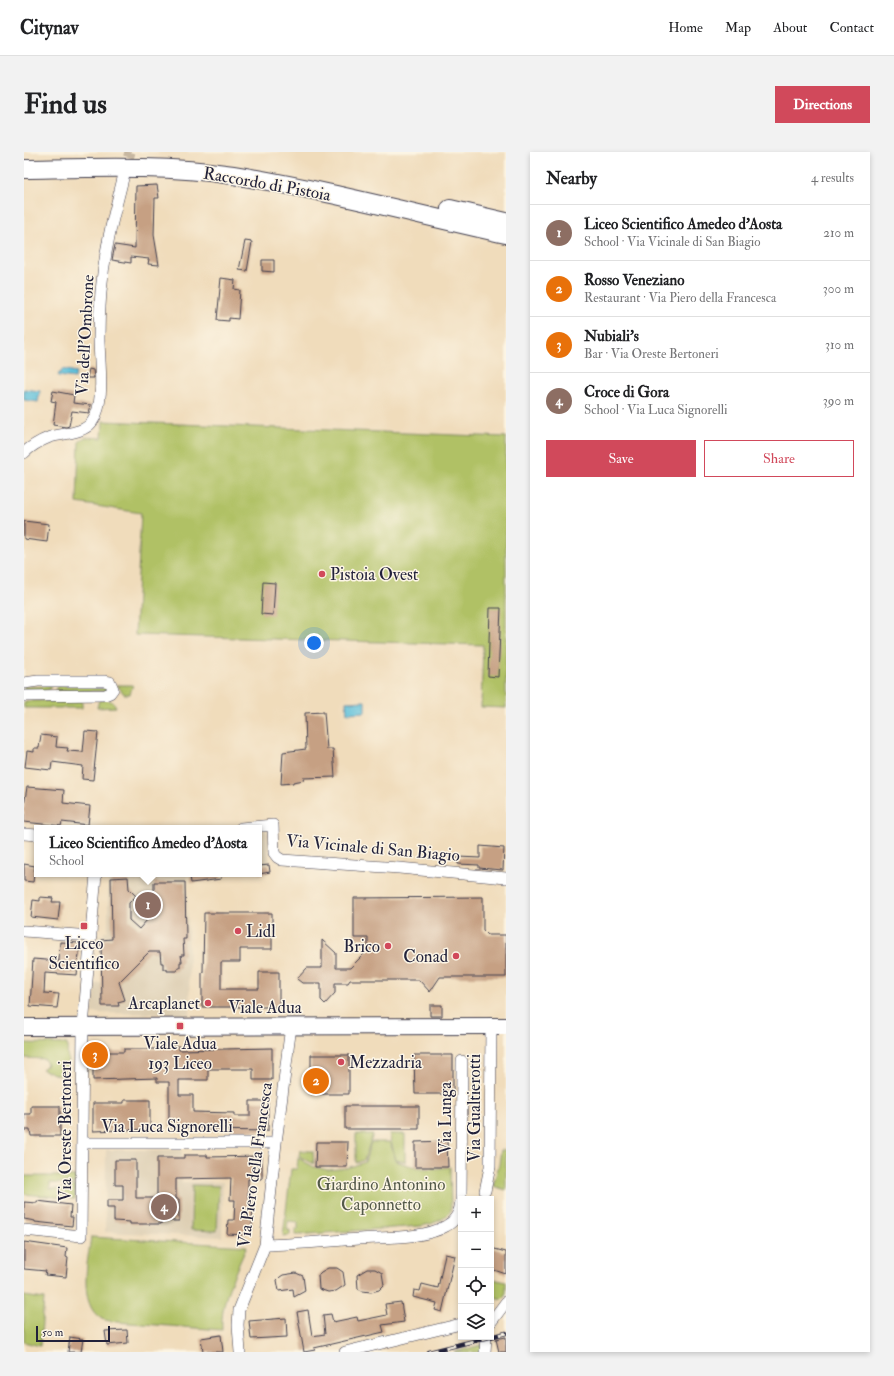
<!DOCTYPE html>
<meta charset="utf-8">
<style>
:root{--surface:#fff;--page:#f2f2f2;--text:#202124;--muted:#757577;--line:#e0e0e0;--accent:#d1495b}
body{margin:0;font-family:"IM FELL Double Pica",serif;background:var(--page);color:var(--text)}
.controls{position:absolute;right:12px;bottom:12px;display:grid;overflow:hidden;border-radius:0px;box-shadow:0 2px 6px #0003}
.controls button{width:36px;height:36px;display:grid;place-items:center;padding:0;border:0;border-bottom:1px solid var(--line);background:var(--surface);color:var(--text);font:20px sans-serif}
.scale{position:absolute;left:12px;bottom:10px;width:74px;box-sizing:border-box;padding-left:4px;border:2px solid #22223b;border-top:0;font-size:11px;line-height:14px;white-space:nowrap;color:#22223b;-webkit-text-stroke:3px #fcf5e5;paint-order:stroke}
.you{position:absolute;left:290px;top:491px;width:14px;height:14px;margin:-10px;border:3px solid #fff;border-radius:50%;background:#1a73e8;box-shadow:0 0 0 6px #1a73e833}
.badge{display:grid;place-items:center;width:26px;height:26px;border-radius:50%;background:var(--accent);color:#fff;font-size:13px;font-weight:700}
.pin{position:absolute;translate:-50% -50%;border:2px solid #fff;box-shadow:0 1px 4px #0006}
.popup{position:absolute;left:10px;top:673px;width:228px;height:52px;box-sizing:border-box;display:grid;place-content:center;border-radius:0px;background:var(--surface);filter:drop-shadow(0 1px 3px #0005);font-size:13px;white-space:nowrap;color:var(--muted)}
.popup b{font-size:15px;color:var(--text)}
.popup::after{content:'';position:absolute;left:50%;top:100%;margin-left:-8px;border:8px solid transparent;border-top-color:var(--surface)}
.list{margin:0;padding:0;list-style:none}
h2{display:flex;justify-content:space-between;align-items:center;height:52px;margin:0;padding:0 16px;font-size:17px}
h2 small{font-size:13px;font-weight:400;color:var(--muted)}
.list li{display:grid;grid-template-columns:26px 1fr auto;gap:12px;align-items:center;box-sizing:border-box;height:56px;padding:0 16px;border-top:1px solid var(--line)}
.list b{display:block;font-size:15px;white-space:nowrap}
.list p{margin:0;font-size:13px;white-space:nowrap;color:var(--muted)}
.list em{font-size:13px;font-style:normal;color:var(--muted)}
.actions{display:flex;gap:8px;padding:12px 16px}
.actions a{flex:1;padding:9px 0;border:1px solid var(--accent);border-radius:0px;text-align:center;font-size:14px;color:var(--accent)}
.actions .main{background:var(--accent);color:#fff}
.icon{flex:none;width:22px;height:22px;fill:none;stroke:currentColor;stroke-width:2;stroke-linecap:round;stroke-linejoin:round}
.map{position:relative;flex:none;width:482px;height:1200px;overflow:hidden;border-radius:0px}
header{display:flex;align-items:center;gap:24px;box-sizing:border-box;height:56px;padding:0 20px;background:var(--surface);border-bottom:1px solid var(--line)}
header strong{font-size:19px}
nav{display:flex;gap:22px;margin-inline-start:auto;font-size:14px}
.intro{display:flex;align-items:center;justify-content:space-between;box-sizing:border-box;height:96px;padding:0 24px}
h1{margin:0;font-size:28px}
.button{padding:10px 18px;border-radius:0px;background:var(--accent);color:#fff;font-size:14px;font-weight:700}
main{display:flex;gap:24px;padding:0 24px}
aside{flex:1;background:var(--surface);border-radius:0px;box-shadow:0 2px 6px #0003}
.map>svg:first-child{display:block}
.built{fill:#ddceb2}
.green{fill:#b0c165;stroke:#697250}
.water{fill:#5cbfda;stroke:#3f708a}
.building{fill:#c6a083}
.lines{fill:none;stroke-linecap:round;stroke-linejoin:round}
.minor-tunnel{stroke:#c7b7a1;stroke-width:11;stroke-dasharray:11 5.5;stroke-linecap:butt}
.minor-casing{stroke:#413e4e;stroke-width:12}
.secondary-casing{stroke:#413e4e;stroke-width:18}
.trunk-casing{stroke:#413e4e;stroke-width:20}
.minor{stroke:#fff;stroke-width:11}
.secondary{stroke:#fff;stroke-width:16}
.trunk{stroke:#fff;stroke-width:18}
.rail-casing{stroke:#22223b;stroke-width:4.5}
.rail{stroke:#fcf5e5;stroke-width:3;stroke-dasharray:9;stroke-linecap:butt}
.poi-dot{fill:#d1495b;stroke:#fcf5e5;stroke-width:1.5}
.labels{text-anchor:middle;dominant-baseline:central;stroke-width:3;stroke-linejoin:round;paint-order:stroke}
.street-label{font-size:17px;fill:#22223b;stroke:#fcf5e5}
.poi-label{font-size:17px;fill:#22223b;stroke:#fcf5e5;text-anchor:start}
.park-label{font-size:17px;fill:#545a4a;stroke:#fcf5e5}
</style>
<header>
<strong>Citynav</strong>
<nav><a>Home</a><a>Map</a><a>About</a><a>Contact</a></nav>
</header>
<div class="intro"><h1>Find us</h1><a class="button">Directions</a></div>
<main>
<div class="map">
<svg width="482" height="1200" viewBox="0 0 482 1200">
<rect width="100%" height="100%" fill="#fcf5e5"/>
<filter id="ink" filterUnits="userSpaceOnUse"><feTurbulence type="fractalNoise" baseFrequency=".025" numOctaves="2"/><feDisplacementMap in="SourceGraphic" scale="8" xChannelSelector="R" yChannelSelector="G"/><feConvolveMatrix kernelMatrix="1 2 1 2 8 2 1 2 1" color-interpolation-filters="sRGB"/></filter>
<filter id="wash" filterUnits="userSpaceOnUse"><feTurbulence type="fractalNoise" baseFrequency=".012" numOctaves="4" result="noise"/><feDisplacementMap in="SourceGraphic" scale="16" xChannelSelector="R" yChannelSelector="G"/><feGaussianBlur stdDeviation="0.9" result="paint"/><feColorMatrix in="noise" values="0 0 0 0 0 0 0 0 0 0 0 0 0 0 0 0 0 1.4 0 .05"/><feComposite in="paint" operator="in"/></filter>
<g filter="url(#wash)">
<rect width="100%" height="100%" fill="#f0dcbb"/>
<path class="built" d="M235,678L242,679L244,681L246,712L235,714Z
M104,722H177L163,724L166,862L68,861L71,832L78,831L76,788H73V783H80V780L84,779V726H97V723Z
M82,998H158V1030H199L198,1085L81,1080Z"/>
<path class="green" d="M79,269L482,285V556L457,555L459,493L111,483L117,361L53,351L55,290L61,285L78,286Z
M82,533L85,539H31L33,534Z
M93,533H109L106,542H100Z
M27,534L25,538L0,543V535Z
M58,548V556H0V550L2,549Z
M75,548C83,548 89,547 92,555L73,556Z
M0,891L43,892L44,915L35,924L18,917L22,914L23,911L20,907L0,906Z
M332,982H349L340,1008L332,1011Z
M365,982H381V1010L372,1008Z
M347,990H366L372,1009C394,1017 403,1018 426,1015L427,1059C419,1069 408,1072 397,1074L271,1083V1078H274V1070L264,1069L263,1078H266V1083L259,1084L267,1017H273L274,1006L290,1015L304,1018L323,1016L341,1010Z
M477,998H482V1038L469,1034L475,1012Z
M276,999H289L290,1012L275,1004Z
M0,1024H51V1032L26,1031V1037H41V1034H51V1047L0,1042Z
M168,1033L195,1034L193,1079L167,1078Z
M67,1085L223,1094C212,1120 196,1148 198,1178L93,1170C88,1169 82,1169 78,1167C53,1153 64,1107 67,1085Z
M469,1127L482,1130V1143L478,1147L467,1144V1134Z
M0,1144L20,1147L16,1194L0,1190Z
M458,1193L457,1200H430Z"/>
<path class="water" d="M38,217L52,220L51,226L34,224L35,221H37Z
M0,237L16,239L14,250L0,248Z
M341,549V560L323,561L322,550Z"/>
<g id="blocks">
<path class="building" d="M133,33L135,46H131L130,83L135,113L124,112L125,107L107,105V111L88,108L91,93L111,96L112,34Z
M221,89L228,90L223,119L215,118Z
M238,108H250V120L238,119Z
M197,126L211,128L210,137L216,138L214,167L205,166V169L193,168Z
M65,217L69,218L70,226H63Z
M29,239L50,243L49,251L67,253L65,261L48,259L45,274L42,275L29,273L32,250L27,249Z
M0,369L25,372L23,390L0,387Z
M239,430L251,431L249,463L237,462Z
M466,456H477L474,525L464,524Z
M300,560L303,597H309L311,625L279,626L280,628L269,630V631L257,632L259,600L282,597L281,561Z
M61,579L74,580L69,628L58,627L59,614L28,610L27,618L1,615L3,599L10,600V596H15L17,583L33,585L32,595L44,596L43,599L59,600Z
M3,635L40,638L39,651L66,654L64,673L38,670L37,674L0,670V654Z
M456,694L480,696L479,718L455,716V713L434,712V705L456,706Z
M0,712L11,714L9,730L0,729Z
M245,713L246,720L235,722V714Z
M177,722H197V727L167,731L166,724Z
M104,725L105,737L112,744L105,751V768L115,777L124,767V742H130V730H161L162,787H159L160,803H157L158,810H156V816H153V819H143V817H139V811H137L136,800H125L95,830L101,848L94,850L95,854H78L77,788L88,787L87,726Z
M16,745L29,746L28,750H36L34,768L7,765L9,748L16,749Z
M459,745V778L464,783H482V825H416L406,840L395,828H326L324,831H311V841L301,852L297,848V831H278L273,827L283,816H298V788L312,801V816H326L344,798V786H330V746Z
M180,761H248V797H216V810H197V837H235V820H255V855H178V820H179Z
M36,790L56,791L53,823L21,821L20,841L35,842L33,856L6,854L9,807L35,809Z
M406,853H418V864H406Z
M134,894H155V898L248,896V928H229V917H184V928H155V943H169V960L210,961V964H226V949H244V979L181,978V976L145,975V930H133V926L69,928V900H100V897H134Z
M287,903H325V942H287Z
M390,903H429V942H391Z
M100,948H126V977L69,979V951H100Z
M7,954H36V984H7L6,978H0V962H7Z
M321,954H395V977H321Z
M423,989L424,1015H391V990Z
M292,990H324L323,1015H291Z
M160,1003H183V1005L238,1004V1027H224V1046H229L228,1076H222V1083L203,1082L204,1068H210L211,1048H206L207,1026L152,1027V1047H155V1069H137V1072H106V1070L90,1069V1056H83V1048H99V1033H91V1008H112V1046H133V1006H160Z
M13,1049L47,1053L46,1065H49L48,1074L11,1070V1069L0,1067V1050L13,1051Z
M0,1090L43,1096L42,1105L44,1106L42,1125L21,1123L22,1119L0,1117Z
M467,1096L482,1100V1122L467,1117Z
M421,1102L431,1104L418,1160L411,1158L413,1151L389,1145L390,1138L396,1139L398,1132L414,1136Z
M304,1116H313L319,1120L321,1133L312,1139L304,1140L295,1137L294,1123L297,1120Z
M343,1117H351L358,1121L360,1133L355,1138L347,1140L338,1139L334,1137L333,1123Z
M272,1121L279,1124L281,1139L270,1145L269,1137L255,1139L253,1128L256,1125L259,1123Z
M377,1150L380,1170L358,1173L360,1180L290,1196L291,1198L280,1200L273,1160L284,1158L288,1184L301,1182L299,1163L307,1162L309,1170L333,1165L334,1169L363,1163L361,1152Z
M262,1166L263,1185L227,1187L225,1169Z
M103,1178L104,1191L83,1193L81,1179Z
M197,1183L199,1200H179L177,1186Z
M46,1185L59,1187L57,1200H44Z
M482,1185V1200H475L472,1187Z"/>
</g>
</g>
<g filter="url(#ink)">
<use href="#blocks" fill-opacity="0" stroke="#413e4e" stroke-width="1"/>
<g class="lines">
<path class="minor-tunnel" d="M100,21L106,0"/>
<g class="minor-casing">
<path id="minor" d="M0,301C7,294 16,289 26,285C39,281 59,282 68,270C82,252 75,209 75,186C75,155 78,120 84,90C88,67 95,44 100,22
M0,531L14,529H80L86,530L89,537L86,541L81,543L0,544
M217,676L249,673L250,701L253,705L258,708L375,716L482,726
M0,682L13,683
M0,779L67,784
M58,991H252
M461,1039L466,1015L467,874
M437,1047L438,909
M0,1078L57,1084L59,875L72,722
M241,1093C273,1092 304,1089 335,1087C361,1085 400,1087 422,1074C432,1069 436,1060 437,1049
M467,1170L482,1150
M216,1200L214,1173L215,1158L241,1093L252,991L267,874
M321,1200L437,1172
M461,1200L462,1185"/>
</g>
<g class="secondary-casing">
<path id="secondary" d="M0,875L482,874"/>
</g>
<g class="trunk-casing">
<path id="trunk" d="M0,17C70,16 140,13 209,23C301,38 391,62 482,82
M426,57L482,70"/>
</g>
<use href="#minor" class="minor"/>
<use href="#secondary" class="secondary"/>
<use href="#trunk" class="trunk"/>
<g class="rail-casing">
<path id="rail" d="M405,1200L482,1181"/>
</g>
<use href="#rail" class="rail"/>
</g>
</g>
<g class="poi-dot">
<circle cx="298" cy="422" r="4"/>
<rect x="56" y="770" width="8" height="8" rx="2"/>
<circle cx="214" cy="779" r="4"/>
<circle cx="364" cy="794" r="4"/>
<circle cx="432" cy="804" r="4"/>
<circle cx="184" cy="851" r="4"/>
<rect x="152" y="870" width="8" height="8" rx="2"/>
<circle cx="317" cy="910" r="4"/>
</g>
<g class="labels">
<g class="street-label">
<text transform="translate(243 32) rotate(10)">Raccordo di Pistoia</text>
<text transform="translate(61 183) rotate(-87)">Via dell'Ombrone</text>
<text transform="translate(349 696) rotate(5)">Via Vicinale di San Biagio</text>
<text x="241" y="855">Viale Adua</text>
<text transform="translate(450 956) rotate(-90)">Via Gualtierotti</text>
<text transform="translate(421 966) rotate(-90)">Via Lunga</text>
<text x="143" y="974">Via Luca Signorelli</text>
<text transform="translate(41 979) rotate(-90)">Via Oreste Bertoneri</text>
<text transform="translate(231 1013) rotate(-82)">Via Piero della Francesca</text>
</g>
<g class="poi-label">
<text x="306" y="422">Pistoia Ovest</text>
<text x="222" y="779">Lidl</text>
<text x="60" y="791" text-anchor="middle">Liceo<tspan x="60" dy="20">Scientifico</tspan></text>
<text x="356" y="794" text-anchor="end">Brico</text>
<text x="424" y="804" text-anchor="end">Conad</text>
<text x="176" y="851" text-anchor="end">Arcaplanet</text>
<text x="156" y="891" text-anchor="middle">Viale Adua<tspan x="156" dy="20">193 Liceo</tspan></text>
<text x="325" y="910">Mezzadria</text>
</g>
<g class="park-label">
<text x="357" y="1032">Giardino Antonino<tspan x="357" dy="20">Caponnetto</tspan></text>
</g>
</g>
</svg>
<div class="controls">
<button>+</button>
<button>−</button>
<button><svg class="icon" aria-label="locate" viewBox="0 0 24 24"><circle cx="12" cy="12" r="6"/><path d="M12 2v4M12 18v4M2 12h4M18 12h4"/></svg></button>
<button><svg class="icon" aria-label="layers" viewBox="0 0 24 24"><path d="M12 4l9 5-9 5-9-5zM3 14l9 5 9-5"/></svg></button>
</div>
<div class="scale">50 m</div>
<div class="you"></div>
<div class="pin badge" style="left:124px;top:753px;background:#8d6e63">1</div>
<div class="popup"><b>Liceo Scientifico Amedeo d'Aosta</b>School</div>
<div class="pin badge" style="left:292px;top:929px;background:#e8710a">2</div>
<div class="pin badge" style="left:71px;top:903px;background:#e8710a">3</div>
<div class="pin badge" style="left:140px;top:1055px;background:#8d6e63">4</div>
</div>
<aside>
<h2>Nearby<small>4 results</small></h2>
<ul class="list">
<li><span class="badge" style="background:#8d6e63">1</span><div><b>Liceo Scientifico Amedeo d'Aosta</b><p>School · Via Vicinale di San Biagio</p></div><em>210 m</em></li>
<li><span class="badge" style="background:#e8710a">2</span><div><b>Rosso Veneziano</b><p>Restaurant · Via Piero della Francesca</p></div><em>300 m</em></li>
<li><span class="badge" style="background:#e8710a">3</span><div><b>Nubiali's</b><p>Bar · Via Oreste Bertoneri</p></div><em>310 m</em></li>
<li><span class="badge" style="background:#8d6e63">4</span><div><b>Croce di Gora</b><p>School · Via Luca Signorelli</p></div><em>390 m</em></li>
</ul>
<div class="actions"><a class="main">Save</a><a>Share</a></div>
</aside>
</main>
